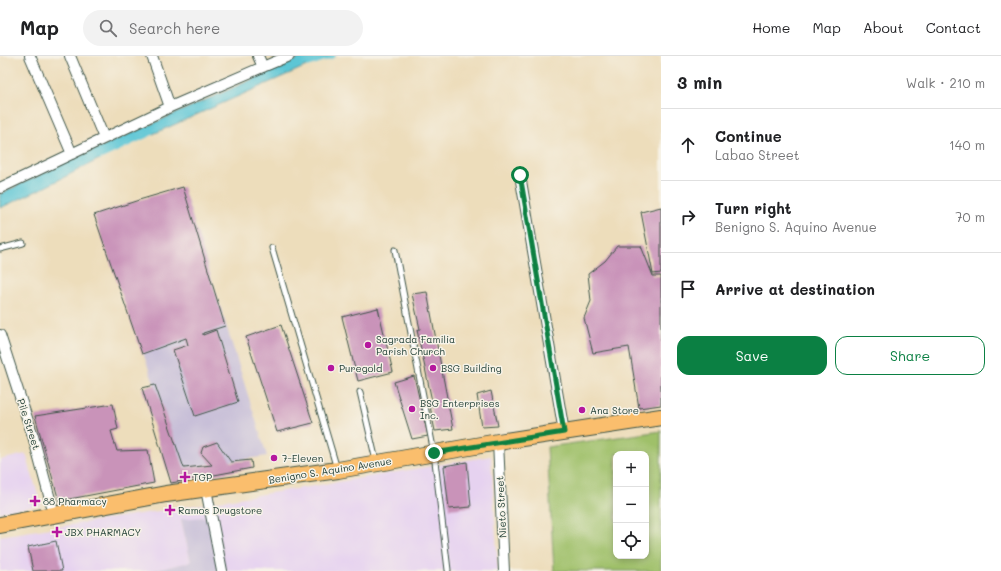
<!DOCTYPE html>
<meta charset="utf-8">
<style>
:root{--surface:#fff;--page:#f2f2f2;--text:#202124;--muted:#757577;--line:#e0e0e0;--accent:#0b8043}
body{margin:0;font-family:Mali,sans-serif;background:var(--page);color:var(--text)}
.controls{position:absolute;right:12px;bottom:12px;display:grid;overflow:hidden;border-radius:8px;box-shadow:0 2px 6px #0003}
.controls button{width:36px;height:36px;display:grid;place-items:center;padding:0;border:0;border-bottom:1px solid var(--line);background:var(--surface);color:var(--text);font:20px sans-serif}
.stop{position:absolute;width:12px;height:12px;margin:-9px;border:3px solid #0b8043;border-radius:50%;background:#fff}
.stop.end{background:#0b8043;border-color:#fff;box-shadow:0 1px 4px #0008}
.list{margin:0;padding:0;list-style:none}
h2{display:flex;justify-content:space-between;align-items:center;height:52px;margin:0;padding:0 16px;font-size:17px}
h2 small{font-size:13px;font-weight:400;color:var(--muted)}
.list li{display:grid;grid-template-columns:26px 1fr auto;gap:12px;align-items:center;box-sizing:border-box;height:72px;padding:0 16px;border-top:1px solid var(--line)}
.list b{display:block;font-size:15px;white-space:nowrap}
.list p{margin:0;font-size:13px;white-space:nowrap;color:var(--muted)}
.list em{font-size:13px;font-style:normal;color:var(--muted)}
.actions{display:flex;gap:8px;padding:12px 16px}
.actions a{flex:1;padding:9px 0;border:1px solid var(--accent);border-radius:12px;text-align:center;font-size:14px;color:var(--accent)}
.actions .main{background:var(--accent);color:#fff}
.icon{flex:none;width:22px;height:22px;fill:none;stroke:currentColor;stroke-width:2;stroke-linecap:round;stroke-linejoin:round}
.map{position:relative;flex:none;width:661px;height:515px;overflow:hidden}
header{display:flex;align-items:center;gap:24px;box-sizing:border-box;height:56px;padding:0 20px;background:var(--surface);border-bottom:1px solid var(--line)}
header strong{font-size:19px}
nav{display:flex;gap:22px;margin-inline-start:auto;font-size:14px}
.search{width:280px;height:36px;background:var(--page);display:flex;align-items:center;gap:10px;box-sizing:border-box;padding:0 14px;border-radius:22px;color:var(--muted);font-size:15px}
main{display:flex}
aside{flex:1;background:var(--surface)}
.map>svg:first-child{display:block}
.built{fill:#e6d2f0}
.industrial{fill:#c8bfd8}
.green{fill:#9fc069;stroke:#5f7e4e;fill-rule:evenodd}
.water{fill:#5bc6d5;stroke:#3d8284}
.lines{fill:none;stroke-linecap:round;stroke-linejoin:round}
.stream{stroke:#5bc6d5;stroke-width:3.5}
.building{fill:#c993b9}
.service-casing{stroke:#3e5548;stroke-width:7}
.minor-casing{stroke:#3e5548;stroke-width:12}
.primary-casing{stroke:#3e5548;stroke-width:18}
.service{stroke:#fff;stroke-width:5}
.minor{stroke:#fff;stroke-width:10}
.primary{stroke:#fabe6d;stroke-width:16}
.route{stroke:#0b8043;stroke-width:5}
.poi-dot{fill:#b5179e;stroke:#f7f3e8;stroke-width:1.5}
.labels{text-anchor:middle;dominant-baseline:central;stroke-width:3;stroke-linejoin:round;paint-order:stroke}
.poi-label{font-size:10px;fill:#1f3d34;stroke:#f7f3e8;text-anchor:start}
.street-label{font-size:10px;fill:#1f3d34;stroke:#f7f3e8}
</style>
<header>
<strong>Map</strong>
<div class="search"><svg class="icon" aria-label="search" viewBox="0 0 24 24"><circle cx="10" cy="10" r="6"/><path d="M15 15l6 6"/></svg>Search here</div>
<nav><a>Home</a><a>Map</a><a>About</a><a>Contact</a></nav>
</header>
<main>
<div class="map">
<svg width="661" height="515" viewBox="0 0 661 515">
<rect width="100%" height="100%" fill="#f7f3e8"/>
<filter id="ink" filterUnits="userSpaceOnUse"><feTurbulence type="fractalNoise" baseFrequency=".025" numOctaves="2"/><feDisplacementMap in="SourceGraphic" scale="8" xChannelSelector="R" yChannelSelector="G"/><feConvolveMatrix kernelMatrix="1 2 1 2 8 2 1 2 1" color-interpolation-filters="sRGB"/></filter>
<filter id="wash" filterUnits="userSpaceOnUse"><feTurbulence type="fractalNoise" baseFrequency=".012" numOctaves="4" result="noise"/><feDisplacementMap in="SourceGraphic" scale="16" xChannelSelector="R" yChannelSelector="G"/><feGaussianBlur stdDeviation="0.9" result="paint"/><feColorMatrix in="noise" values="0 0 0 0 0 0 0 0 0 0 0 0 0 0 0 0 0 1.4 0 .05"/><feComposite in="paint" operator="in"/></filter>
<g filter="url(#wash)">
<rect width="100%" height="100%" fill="#edddbb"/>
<path class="built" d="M26,398L41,449L0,456V404Z
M491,400L498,515H227L213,446L314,430Z
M203,448L205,461L181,464L191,506L150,515H0V480Z"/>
<path class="industrial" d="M183,131L267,400L184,412L94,159Z
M213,446L227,515H150L191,506L181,463L205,461L203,448Z"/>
<path class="green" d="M661,375V515H554L547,391ZM616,398H646V500H616Z"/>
<path class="water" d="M305,0H334L320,4L117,94L43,132L0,152V138L73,103Z"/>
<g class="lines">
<path class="stream" d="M308,9L334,0
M100,102L151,78"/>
</g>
<g id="blocks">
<path class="building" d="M183,131L225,270L203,277V279L216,274L238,346L195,360L173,294L188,289L186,282L142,298L94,159L139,144Z
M661,151V217L653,218L641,156Z
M617,190H641L653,220H661V349L639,352L629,291L593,297L584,262L591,245L588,218L605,205Z
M427,236L453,373L435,375L430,350H433L417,274L420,273L412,238Z
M378,252L393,316L358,325L342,261Z
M281,269L313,367L277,376L246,281Z
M414,320L428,380L412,383L394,326Z
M155,329L184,412L212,409L201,397L203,391L217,386L231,406L251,404L252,412L171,427L142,332Z
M491,335L498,370L482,371L477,339Z
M113,348L118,373L111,375L117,395L148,394L154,427L59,445L35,360Z
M467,406L471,451L449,453L444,410Z
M56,485L62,515H33L28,491Z"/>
</g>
</g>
<g filter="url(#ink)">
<use href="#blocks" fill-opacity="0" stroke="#3e5548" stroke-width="1"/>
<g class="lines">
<g class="service-casing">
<path id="service" d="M272,192L337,413
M0,193L23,187
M395,194L434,397L448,514
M360,336L376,405"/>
</g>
<g class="minor-casing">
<path id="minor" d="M30,0L72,98
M70,0L104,82
M152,0L170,51
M258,0L263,11
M520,119L564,376
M0,132L170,51L265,10L289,0
M0,279L22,347L33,380L54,458
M498,386L504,515
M206,433L222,515"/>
</g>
<g class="primary-casing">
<path id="primary" d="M0,469L166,438L338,414L498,386L661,361"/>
</g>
<use href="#service" class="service"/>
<use href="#minor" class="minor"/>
<use href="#primary" class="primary"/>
</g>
</g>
<g class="lines" filter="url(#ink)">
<path class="route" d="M434,397L564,376L520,119"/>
</g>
<g class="poi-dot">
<circle cx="368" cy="289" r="4"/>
<circle cx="331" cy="312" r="4"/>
<circle cx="433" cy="312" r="4"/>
<circle cx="412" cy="353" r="4"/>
<circle cx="582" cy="354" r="4"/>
<circle cx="274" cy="402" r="4"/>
<path d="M183 415h4v4h4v4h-4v4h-4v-4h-4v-4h4z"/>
<path d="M33 439h4v4h4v4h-4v4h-4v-4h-4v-4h4z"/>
<path d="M168 448h4v4h4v4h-4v4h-4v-4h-4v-4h4z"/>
<path d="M55 470h4v4h4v4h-4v4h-4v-4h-4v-4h4z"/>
</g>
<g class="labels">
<g class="poi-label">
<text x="376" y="283">Sagrada Familia<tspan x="376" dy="12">Parish Church</tspan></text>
<text x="339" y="312">Puregold</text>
<text x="441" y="312">BSG Building</text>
<text x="420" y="347">BSG Enterprises<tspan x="420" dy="12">Inc.</tspan></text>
<text x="590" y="354">Ana Store</text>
<text x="282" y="402">7-Eleven</text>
<text x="193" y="421">TGP</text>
<text x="43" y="445">88 Pharmacy</text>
<text x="178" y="454">Ramos Drugstore</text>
<text x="65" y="476">JBX PHARMACY</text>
</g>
<g class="street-label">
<text transform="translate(29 368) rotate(72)">Pile Street</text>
<text transform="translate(330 414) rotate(-9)">Benigno S. Aquino Avenue</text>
<text transform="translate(501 451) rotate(-93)">Nieto Street</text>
</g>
</g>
</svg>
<div class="controls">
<button>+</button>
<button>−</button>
<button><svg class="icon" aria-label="locate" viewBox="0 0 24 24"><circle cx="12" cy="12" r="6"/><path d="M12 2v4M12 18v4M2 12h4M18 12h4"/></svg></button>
</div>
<div class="stop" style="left:520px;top:119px"></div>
<div class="stop end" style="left:434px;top:397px"></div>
</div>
<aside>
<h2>3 min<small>Walk · 210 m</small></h2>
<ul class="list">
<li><svg class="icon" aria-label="ahead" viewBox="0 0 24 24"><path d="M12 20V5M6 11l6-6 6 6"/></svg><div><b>Continue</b><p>Labao Street</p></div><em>140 m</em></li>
<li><svg class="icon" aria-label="right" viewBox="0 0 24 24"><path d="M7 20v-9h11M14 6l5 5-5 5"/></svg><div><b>Turn right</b><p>Benigno S. Aquino Avenue</p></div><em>70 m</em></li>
<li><svg class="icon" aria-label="arrive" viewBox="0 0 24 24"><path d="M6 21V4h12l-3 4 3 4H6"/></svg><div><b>Arrive at destination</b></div></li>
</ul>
<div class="actions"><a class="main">Save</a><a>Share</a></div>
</aside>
</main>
